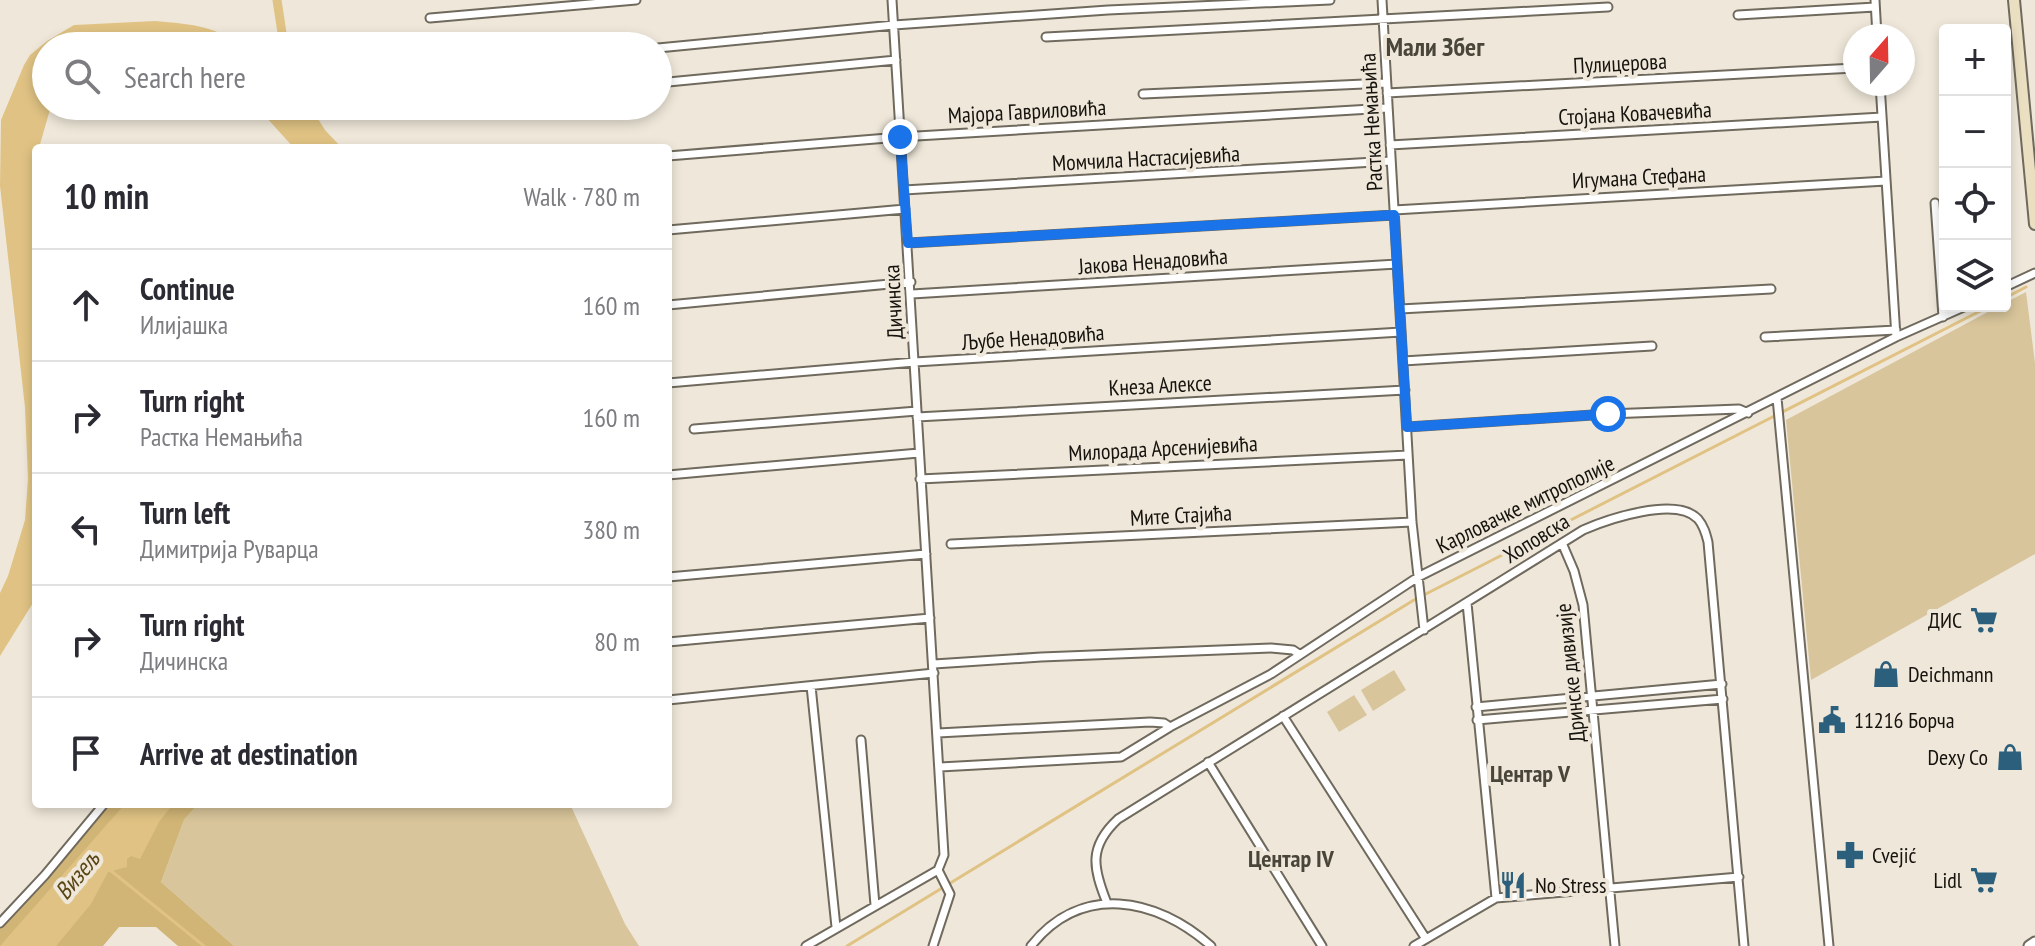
<!DOCTYPE html>
<meta charset="utf-8">
<style>
:root{--surface:#fff;--page:#f2f2f3;--text:#2b2b33;--muted:#7c7c81;--line:#e1e1e2}
body{margin:0;font-family:"PT Sans Narrow",sans-serif;background:var(--page);color:var(--text)}
.controls{position:absolute;right:24px;top:24px;display:grid;overflow:hidden;border-radius:8px;box-shadow:0 4px 12px #0003}
.controls button{width:72px;height:72px;display:grid;place-items:center;padding:0;border:0;border-bottom:2px solid var(--line);background:var(--surface);color:var(--text);font:40px sans-serif}
.compass{position:absolute;left:1843px;top:24px;width:72px;height:72px;border-radius:50%;background:var(--surface);box-shadow:0 4px 12px #0003;rotate:20deg}
.stop{position:absolute;width:24px;height:24px;margin:-18px;border:6px solid #1a73e8;border-radius:50%;background:#fff}
.stop.end{background:#1a73e8;border-color:#fff;box-shadow:0 2px 8px #0008}
.list{margin:0;padding:0;list-style:none}
h2{display:flex;justify-content:space-between;align-items:center;height:104px;margin:0;padding:0 32px;font-size:34px}
h2 small{font-size:26px;font-weight:400;color:var(--muted)}
.list li{display:grid;grid-template-columns:52px 1fr auto;gap:24px;align-items:center;box-sizing:border-box;height:112px;padding:0 32px;border-top:2px solid var(--line)}
.list b{display:block;font-size:30px;white-space:nowrap}
.list p{margin:0;font-size:26px;white-space:nowrap;color:var(--muted)}
.list em{font-size:26px;font-style:normal;color:var(--muted)}
.icon{flex:none;width:44px;height:44px;fill:none;stroke:currentColor;stroke-width:2;stroke-linecap:round;stroke-linejoin:round}
.map{position:relative;flex:none;width:2035px;height:946px;overflow:hidden}
.search{position:absolute;background:var(--surface);box-shadow:0 4px 12px #0003;left:32px;top:32px;width:640px;height:88px;display:flex;align-items:center;gap:20px;box-sizing:border-box;padding:0 28px;border-radius:44px;color:var(--muted);font-size:30px}
.panel{position:absolute;background:var(--surface);box-shadow:0 4px 12px #0003;left:32px;top:144px;width:640px;height:664px;border-radius:8px}
.map>svg:first-child{display:block}
.green{fill:#d8c59b}
.forest{fill:#d1b576}
.water{fill:#e0c384}
.lines{fill:none;stroke-linecap:round;stroke-linejoin:round}
.stream{stroke:#e0c384;stroke-width:3}
.canal{stroke:#e0c384;stroke-width:9}
.minor-casing{stroke:#706a5e;stroke-width:11}
.tertiary-casing{stroke:#706a5e;stroke-width:13}
.secondary-casing{stroke:#706a5e;stroke-width:14}
.minor{stroke:#fff;stroke-width:7}
.tertiary{stroke:#fff;stroke-width:9}
.secondary{stroke:#ebdfc2;stroke-width:10}
.route{stroke:#1a73e8;stroke-width:10}
.labels{text-anchor:middle;dominant-baseline:central;stroke-width:8;stroke-linejoin:round;paint-order:stroke}
.street-label{font-size:22px;fill:#16130e;stroke:#efe8da}
.poi-label{font-size:22px;fill:#16130e;stroke:#efe8da;text-anchor:start}
.neighbourhood-label{font-size:24px;font-weight:bold;fill:#4a4539;stroke:#efe8da}
.water-label{font-size:24px;font-style:italic;fill:#594514;stroke:#efe8da}
.quarter-label{font-size:26px;font-weight:bold;fill:#4a4539;stroke:#efe8da}
</style>
<div class="map">
<svg width="2035" height="946" viewBox="0 0 2035 946">
<rect width="100%" height="100%" fill="#efe8da"/>
<path class="green" d="M2026,292L2035,363V554L1811,680L1786,420L1999,306H2005V303Z
M1394,670L1406,690L1373,711L1361,690Z
M1354,695L1367,715L1339,732L1327,712Z
M198,804H570L625,924L639,946H234L161,882L184,820Z"/>
<path class="forest" d="M104,804H198L184,820L161,882L234,946H178L156,927H119L103,946H0V923Z"/>
<path class="water" d="M155,21C184,24 216,24 238,46H46V106H51L39,148H36L33,226L36,248V598L0,656V593L8,576L25,520L28,479L25,407L0,186L1,120L24,65L30,55L47,41L74,25Z
M256,106H310L325,130L342,148H294Z
M125,804H173L159,822L140,859L131,856L127,859V867L108,872L91,904L56,946H0Z"/>
<g class="lines">
<path class="stream" d="M2005,298L2026,287
M110,870L204,946
M847,946L1414,600L1990,306"/>
<path class="canal" d="M277,0L284,46"/>
<g class="minor-casing">
<path id="minor" d="M1382,0L1412,522L1424,630
M1875,0L1877,36
M1738,15L1875,7
M430,18L636,0
M1046,37L1608,7
M658,48L894,25L1108,10L1330,0
M658,83L896,60
M1880,84L1896,337
M1387,93L1855,68
M1143,94L1386,83
M1390,145L1882,117
M668,156L900,137L1388,108
M904,190L1391,161
M1935,203L1943,317
M1394,210L1886,181
M668,230L905,209
M908,243L1394,215
M2005,287L2035,273
M912,294L1397,264
M668,305L911,282
M1400,309L1771,289
M1765,337L1896,330
M1403,361L1652,346
M668,383L915,362L1401,332
M1777,398L1829,946
M917,417L1405,390
M1407,427L1608,414L1739,409L1748,413
M694,429L917,411
M668,475L919,453
M920,479L1408,455
M1562,543L1574,571L1583,605L1615,946
M951,544L1412,522
M668,577L926,554
M1467,603L1496,898
M668,642L930,618
M934,664L1041,657L1271,648L1293,650L1299,654
M811,686L836,927
M668,700L934,673
M1476,707L1722,684
M1283,716L1426,939
M1477,720L1723,699
M938,733L1150,722L1164,723L1170,727
M861,740L875,905
M1208,762L1322,946
M940,767L1121,757L1170,727L1271,674L1418,577L1896,337L1966,306
M1107,903C1093,868 1088,847 1118,819L1583,530C1608,519 1676,496 1698,519C1704,526 1706,534 1708,542L1744,946
M0,923L45,875L104,804
M806,946L938,870L944,855L892,0
M933,946L950,894L938,870
M1031,946C1081,883 1156,897 1211,946
M1414,946L1496,898L1739,877"/>
</g>
<g class="tertiary-casing">
<path id="tertiary" d="M2029,946L2035,942"/>
</g>
<g class="secondary-casing">
<path id="secondary" d="M2014,0L2035,224"/>
</g>
<use href="#minor" class="minor"/>
<use href="#tertiary" class="tertiary"/>
<use href="#secondary" class="secondary"/>
</g>
<g class="lines">
<path class="route" d="M900,137L908,243L1394,215L1407,427L1608,414"/>
</g>
<defs>
<g id="supermarket-bare" transform="scale(2.16)"><path d="M-6-5.5h2.5l.6 2H6L4.5 2H-2.5L-4.4-4H-6ZM-1.5 3.2a1.3 1.3 0 1 0 .1 0ZM3 3.2a1.3 1.3 0 1 0 .1 0Z" fill="#2c5f7c" stroke="#efe8da" stroke-width="2.5" paint-order="stroke"/></g>
<g id="shop-bare" transform="scale(2.16)"><path d="M-5-2.5h2.3a2.7 3.5 0 0 1 5.4 0H5L5.5 6h-11ZM-1.5-2.5h3a1.5 2.3 0 0 0-3 0Z" fill="#2c5f7c" stroke="#efe8da" stroke-width="2.5" paint-order="stroke"/></g>
<g id="civic-bare" transform="scale(2.16)"><path d="M-.6-6.5H3V-4.5H.6V-3L4-1V1h2V6H-6V1h2V-1L-.6-3ZM-1.2 2.5V6h2.4V2.5Z" fill="#2c5f7c" stroke="#efe8da" stroke-width="2.5" paint-order="stroke"/></g>
<g id="pharmacy-bare" transform="scale(2.16)"><path d="M-2-6h4v4h4v4h-4v4h-4v-4h-4v-4h4Z" fill="#2c5f7c" stroke="#efe8da" stroke-width="2.5" paint-order="stroke"/></g>
<g id="restaurant-bare" transform="scale(2.16)"><path d="M-5-6h1v4h1v-4h1v4h1v-4h1v5L-1.5 .5V6h-2V.5L-5-1ZM5-6V6H3V1.5H1.5Q1.5-4 5-6Z" fill="#2c5f7c" stroke="#efe8da" stroke-width="2.5" paint-order="stroke"/></g>
</defs>
<g fill-rule="evenodd">
<use href="#supermarket-bare" x="1984" y="620"/>
<use href="#shop-bare" x="1886" y="674"/>
<use href="#civic-bare" x="1832" y="720"/>
<use href="#shop-bare" x="2010" y="757"/>
<use href="#pharmacy-bare" x="1850" y="855"/>
<use href="#supermarket-bare" x="1984" y="880"/>
<use href="#restaurant-bare" x="1513" y="885"/>
</g>
<g class="labels">
<g class="street-label">
<text transform="translate(1620 63) rotate(-3)">Пулицерова</text>
<text transform="translate(1027 111) rotate(-3)">Мајора Гавриловића</text>
<text transform="translate(1635 113) rotate(-3)">Стојана Ковачевића</text>
<text transform="translate(1371 122) rotate(-93)">Растка Немањића</text>
<text transform="translate(1146 158) rotate(-3)">Момчила Настасијевића</text>
<text transform="translate(1639 177) rotate(-3)">Игумана Стефана</text>
<text transform="translate(1153 261) rotate(-4)">Јакова Ненадовића</text>
<text transform="translate(893 302) rotate(-93)">Дичинска</text>
<text transform="translate(1033 337) rotate(-4)">Љубе Ненадовића</text>
<text transform="translate(1160 385) rotate(-3)">Кнеза Алексе</text>
<text transform="translate(1163 448) rotate(-3)">Милорада Арсенијевића</text>
<text transform="translate(1525 504) rotate(-26)">Карловачке митрополије</text>
<text transform="translate(1181 515) rotate(-3)">Мите Стајића</text>
<text transform="translate(1536 538) rotate(-32)">Хоповска</text>
<text transform="translate(1570 673) rotate(-96)">Дринске дивизије</text>
</g>
<g class="poi-label">
<text x="1962" y="620" text-anchor="end">ДИС</text>
<text x="1908" y="674">Deichmann</text>
<text x="1854" y="720">11216 Борча</text>
<text x="1988" y="757" text-anchor="end">Dexy Co</text>
<text x="1872" y="855">Cvejić</text>
<text x="1962" y="880" text-anchor="end">Lidl</text>
<text x="1535" y="885">No Stress</text>
</g>
<g class="neighbourhood-label">
<text x="1530" y="773">Центар V</text>
<text x="1291" y="858">Центар IV</text>
</g>
<g class="water-label">
<text transform="translate(77 875) rotate(-50)">Визељ</text>
</g>
<g class="quarter-label">
<text x="1435" y="46">Мали Збег</text>
</g>
</g>
</svg>
<div class="controls">
<button>+</button>
<button>−</button>
<button><svg class="icon" aria-label="locate" viewBox="0 0 24 24"><circle cx="12" cy="12" r="6"/><path d="M12 2v4M12 18v4M2 12h4M18 12h4"/></svg></button>
<button><svg class="icon" aria-label="layers" viewBox="0 0 24 24"><path d="M12 4l9 5-9 5-9-5zM3 14l9 5 9-5"/></svg></button>
</div>
<svg class="compass" viewBox="-18 -18 36 36"><path d="M0-13l5 13h-10z" fill="#e53935"/><path d="M0 13l5-13h-10z" fill="#7c7c81"/></svg>
<div class="stop" style="left:1608px;top:414px"></div>
<div class="stop end" style="left:900px;top:137px"></div>
<div class="search"><svg class="icon" aria-label="search" viewBox="0 0 24 24"><circle cx="10" cy="10" r="6"/><path d="M15 15l6 6"/></svg>Search here</div>
<section class="panel">
<h2>10 min<small>Walk · 780 m</small></h2>
<ul class="list">
<li><svg class="icon" aria-label="ahead" viewBox="0 0 24 24"><path d="M12 20V5M6 11l6-6 6 6"/></svg><div><b>Continue</b><p>Илијашка</p></div><em>160 m</em></li>
<li><svg class="icon" aria-label="right" viewBox="0 0 24 24"><path d="M7 20v-9h11M14 6l5 5-5 5"/></svg><div><b>Turn right</b><p>Растка Немањића</p></div><em>160 m</em></li>
<li><svg class="icon" aria-label="left" viewBox="0 0 24 24"><path d="M17 20v-9H6M10 6l-5 5 5 5"/></svg><div><b>Turn left</b><p>Димитрија Руварца</p></div><em>380 m</em></li>
<li><svg class="icon" aria-label="right" viewBox="0 0 24 24"><path d="M7 20v-9h11M14 6l5 5-5 5"/></svg><div><b>Turn right</b><p>Дичинска</p></div><em>80 m</em></li>
<li><svg class="icon" aria-label="arrive" viewBox="0 0 24 24"><path d="M6 21V4h12l-3 4 3 4H6"/></svg><div><b>Arrive at destination</b></div></li>
</ul>
</section>
</div>
